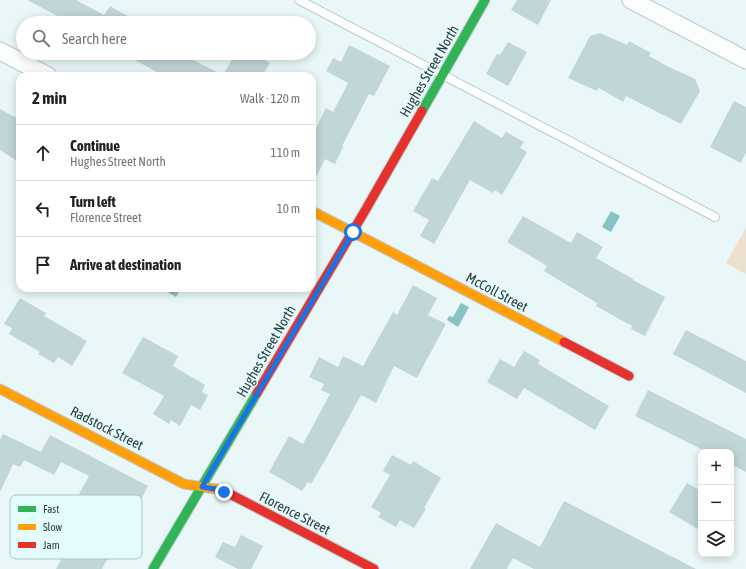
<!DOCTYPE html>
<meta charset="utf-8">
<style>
:root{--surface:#fff;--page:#f2f2f2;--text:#202124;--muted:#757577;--line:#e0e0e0}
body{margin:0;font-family:"Asap Condensed",sans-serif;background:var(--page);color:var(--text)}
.controls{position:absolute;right:12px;bottom:12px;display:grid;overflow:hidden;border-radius:8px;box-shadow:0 2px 10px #0003}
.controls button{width:36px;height:36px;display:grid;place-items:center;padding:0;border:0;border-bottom:1px solid var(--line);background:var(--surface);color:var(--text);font:20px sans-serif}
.stop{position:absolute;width:12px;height:12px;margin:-9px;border:3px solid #1a73e8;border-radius:50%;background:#fff}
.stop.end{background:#1a73e8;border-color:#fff;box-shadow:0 1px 4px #0008}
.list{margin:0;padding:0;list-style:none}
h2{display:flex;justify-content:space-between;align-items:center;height:52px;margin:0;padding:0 16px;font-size:17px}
h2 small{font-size:13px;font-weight:400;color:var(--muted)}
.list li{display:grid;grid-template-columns:26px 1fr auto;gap:12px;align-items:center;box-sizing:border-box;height:56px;padding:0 16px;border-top:1px solid var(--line)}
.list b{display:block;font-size:15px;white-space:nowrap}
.list p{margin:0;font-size:13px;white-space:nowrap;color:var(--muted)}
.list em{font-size:13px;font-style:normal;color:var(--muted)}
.icon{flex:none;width:22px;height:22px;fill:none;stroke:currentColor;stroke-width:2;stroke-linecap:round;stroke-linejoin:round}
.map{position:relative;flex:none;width:746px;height:569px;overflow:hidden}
.search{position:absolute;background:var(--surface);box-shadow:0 2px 10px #0003;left:16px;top:16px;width:300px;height:44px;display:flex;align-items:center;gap:10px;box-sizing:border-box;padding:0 14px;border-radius:22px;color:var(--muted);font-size:15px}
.panel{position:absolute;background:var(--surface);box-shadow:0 2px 10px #0003;left:16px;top:72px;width:300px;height:220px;border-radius:12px}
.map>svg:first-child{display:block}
.green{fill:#ede0cd}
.water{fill:#89c2c4}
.building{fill:#c1d6d7}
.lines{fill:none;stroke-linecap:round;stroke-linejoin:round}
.lane-casing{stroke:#bec9ca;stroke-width:10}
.street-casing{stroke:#bec9ca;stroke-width:19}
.fast-casing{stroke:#bec9ca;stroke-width:11}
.slow-casing{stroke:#bec9ca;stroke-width:11}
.jam-casing{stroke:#bec9ca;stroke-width:11}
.lane{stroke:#fcfefe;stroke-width:8}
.street{stroke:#fcfefe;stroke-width:17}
.fast{stroke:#30b455;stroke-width:9}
.slow{stroke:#ff9f0a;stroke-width:9}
.jam{stroke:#e5322d;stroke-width:9}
.route{stroke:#1a73e8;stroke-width:5}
.labels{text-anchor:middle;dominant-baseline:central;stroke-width:3;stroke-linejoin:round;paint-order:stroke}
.street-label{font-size:14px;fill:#2f3a3a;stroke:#e3fdfe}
.key{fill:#e3fdfe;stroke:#adc2c3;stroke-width:1}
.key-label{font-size:11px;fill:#2f3a3a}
</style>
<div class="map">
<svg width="746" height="569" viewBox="0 0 746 569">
<rect width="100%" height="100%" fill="#e9f7f8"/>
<path class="green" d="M746,228V274L726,263Z"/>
<path class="water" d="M611,211L620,216L611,232L602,227Z
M166,288H181L176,297L164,290Z
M461,303L469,307L458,327L447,320L449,316L453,317Z"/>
<path class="building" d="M27,0H76L104,15L110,6L140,23H71Z
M517,0H551L538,25L511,10Z
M600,33L627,45L629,41L651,53L649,56L667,66L695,79L700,91L681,124L626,96L623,102L599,88L597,91L568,78L590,36Z
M508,42L527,52L508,86L486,74L497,54L500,55Z
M349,45L390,66L374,96L369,94L342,146L343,147L335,164L325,159L312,185V136L326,108L333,112L348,83L326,71L333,58L341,62Z
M122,53H179L223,75L236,53H253L270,63L262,76H164Z
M734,101L746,107V152L741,163L710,147Z
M0,109L20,120V163L0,150Z
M474,121L502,138L506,132L524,142L520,148L527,152L502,195L495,190L493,193L470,180L434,244L420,236L429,220L413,211L432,178L438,181Z
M523,216L571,243L577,232L603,247L596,258L633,279V280L665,297L645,336L631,329L632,326L596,306L597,303L544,271L547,266L507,242Z
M413,285L437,298L428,315L446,324L417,378L394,366L376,403L361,395L327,457L311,484L308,482L302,491L269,472L289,436L303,444L330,394L321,390L324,384L309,377L319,357L338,367L343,356L363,366L393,312L397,315Z
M20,298L46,313L44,316L87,341L72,366L58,357L54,363L38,354L40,352L9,334L12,328L4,324Z
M686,330L746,361V393L673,354Z
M143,337L178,356L173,366L205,385L202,392L208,395L200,410L191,405L180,426L171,420L169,424L153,414L164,396L122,373Z
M524,351L540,360L538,364L609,406L595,430L524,388L517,399L487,382L500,359L514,367Z
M648,390L746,439V472L731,464V452H707L635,416Z
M3,434L41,452L50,435L148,486L135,511L134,510L102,569H56L73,537L71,536L90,500L79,494L89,476L61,462L54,475L24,460L20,467L13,464L0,492V440Z
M392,455L411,465L413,461L441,478L424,508L426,509L414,528L400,520L396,527L378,517L381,513L371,507L390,475L383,471Z
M687,483L701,491V531L669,512Z
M564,501L696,569H534L513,558L507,569H470L496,523L540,547Z
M241,535L263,546L251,569H238L215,557L223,542L235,547Z"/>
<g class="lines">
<g class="lane-casing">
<path id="lane" d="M299,0L715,217"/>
</g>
<g class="street-casing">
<path id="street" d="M631,0L746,60
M0,51L48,76"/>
</g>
<g class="fast-casing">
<path id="fast" d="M422,111L485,0
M153,569L257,393"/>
</g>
<g class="slow-casing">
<path id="slow" d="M312,211L564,342
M0,389L184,484L222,490L230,494"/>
</g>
<g class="jam-casing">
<path id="jam" d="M564,342L629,376
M257,393L366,209L422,111
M230,494L374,569"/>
</g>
<use href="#lane" class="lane"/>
<use href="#street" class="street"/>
<use href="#fast" class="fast"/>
<use href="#slow" class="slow"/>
<use href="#jam" class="jam"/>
</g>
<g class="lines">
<path class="route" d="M224,492L222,490L202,487L353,232"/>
</g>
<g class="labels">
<g class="street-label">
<text transform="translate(429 71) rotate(-60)">Hughes Street North</text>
<text transform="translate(497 292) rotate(28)">McColl Street</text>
<text transform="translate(266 351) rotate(-60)">Hughes Street North</text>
<text transform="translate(107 428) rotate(27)">Radstock Street</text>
<text transform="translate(295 513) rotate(27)">Florence Street</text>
</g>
</g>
<rect x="10" y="495" width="132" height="64" rx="6" class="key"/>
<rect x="18" y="506" width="18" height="6" fill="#30b455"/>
<rect x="18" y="524" width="18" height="6" fill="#ff9f0a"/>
<rect x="18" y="542" width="18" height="6" fill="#e5322d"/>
<g class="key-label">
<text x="43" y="513">Fast</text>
<text x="43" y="531">Slow</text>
<text x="43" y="549">Jam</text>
</g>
</svg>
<div class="controls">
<button>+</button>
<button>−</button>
<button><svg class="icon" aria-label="layers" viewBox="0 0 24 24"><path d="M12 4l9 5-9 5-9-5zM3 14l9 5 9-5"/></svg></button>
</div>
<div class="stop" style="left:353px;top:232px"></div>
<div class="stop end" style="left:224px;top:492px"></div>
<div class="search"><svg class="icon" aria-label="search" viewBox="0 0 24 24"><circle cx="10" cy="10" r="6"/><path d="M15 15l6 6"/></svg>Search here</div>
<section class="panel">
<h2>2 min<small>Walk · 120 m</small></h2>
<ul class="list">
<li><svg class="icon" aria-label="ahead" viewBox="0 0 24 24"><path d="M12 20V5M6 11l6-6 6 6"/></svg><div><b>Continue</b><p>Hughes Street North</p></div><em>110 m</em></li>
<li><svg class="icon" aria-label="left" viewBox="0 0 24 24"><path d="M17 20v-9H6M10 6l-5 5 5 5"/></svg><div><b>Turn left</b><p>Florence Street</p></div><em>10 m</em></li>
<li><svg class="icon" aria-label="arrive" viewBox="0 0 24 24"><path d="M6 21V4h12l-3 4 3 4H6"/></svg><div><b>Arrive at destination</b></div></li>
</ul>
</section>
</div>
